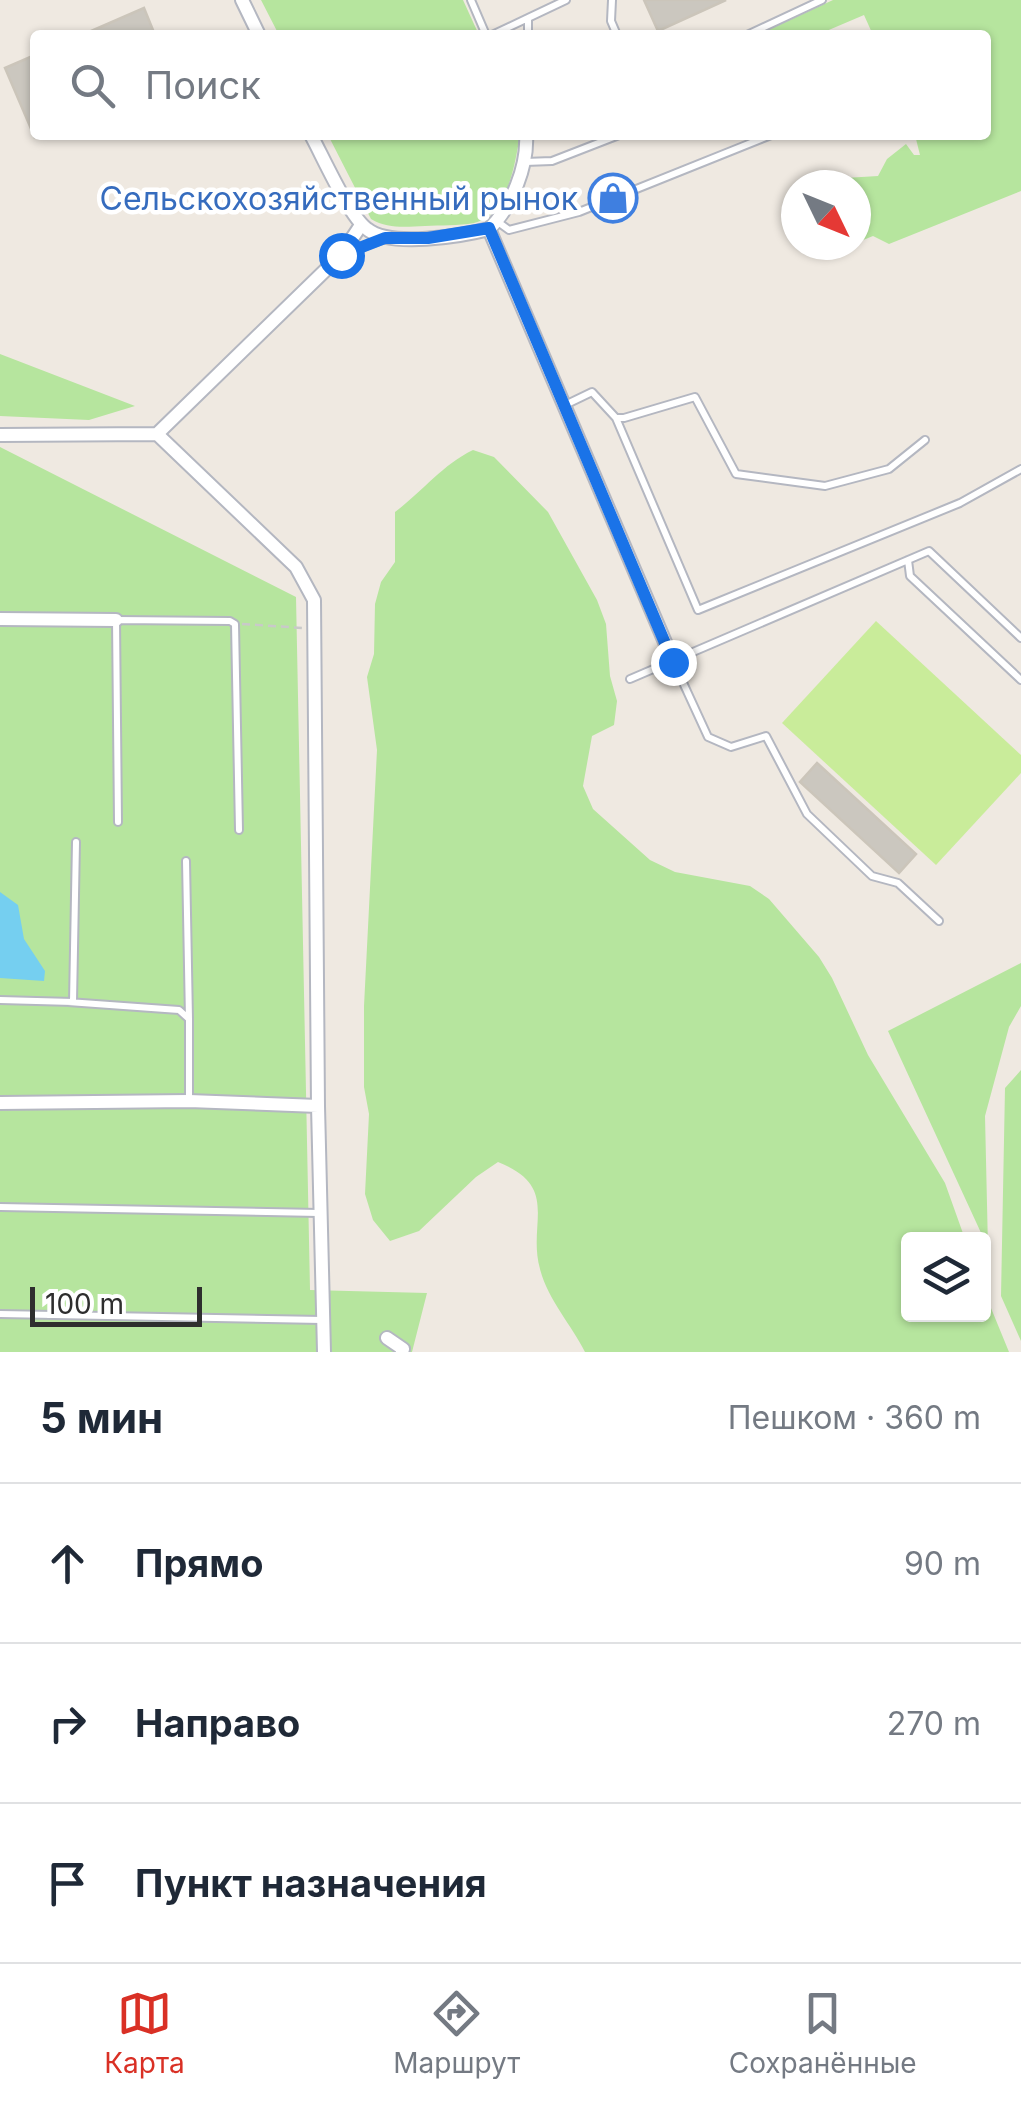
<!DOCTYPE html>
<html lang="ru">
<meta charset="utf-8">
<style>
:root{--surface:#fff;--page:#f6f6f7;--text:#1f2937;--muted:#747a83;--line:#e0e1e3;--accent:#d93025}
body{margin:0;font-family:Inter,sans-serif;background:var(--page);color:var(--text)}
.controls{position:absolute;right:30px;bottom:30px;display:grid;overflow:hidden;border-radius:10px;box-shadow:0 2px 8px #0004}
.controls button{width:90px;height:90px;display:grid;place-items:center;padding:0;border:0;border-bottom:2px solid var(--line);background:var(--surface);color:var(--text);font:50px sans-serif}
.compass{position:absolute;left:781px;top:170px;width:90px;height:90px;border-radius:50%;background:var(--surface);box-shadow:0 2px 8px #0004;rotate:133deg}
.scale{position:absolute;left:30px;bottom:25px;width:172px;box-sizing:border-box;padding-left:10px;border:5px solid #2e2e2e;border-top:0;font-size:28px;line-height:35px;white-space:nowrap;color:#2e2e2e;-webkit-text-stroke:8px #fff;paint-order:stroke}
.stop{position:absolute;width:30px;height:30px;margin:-22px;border:8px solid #1a73e8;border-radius:50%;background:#fff}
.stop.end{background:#1a73e8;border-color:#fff;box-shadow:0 2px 10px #0008}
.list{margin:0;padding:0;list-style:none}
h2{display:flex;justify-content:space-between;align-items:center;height:130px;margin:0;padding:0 40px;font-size:42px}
h2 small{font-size:32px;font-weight:400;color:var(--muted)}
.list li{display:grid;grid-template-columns:65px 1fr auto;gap:30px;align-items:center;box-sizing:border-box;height:160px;padding:0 40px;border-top:2px solid var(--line)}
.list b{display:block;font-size:38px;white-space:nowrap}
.list em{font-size:32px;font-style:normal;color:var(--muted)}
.icon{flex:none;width:55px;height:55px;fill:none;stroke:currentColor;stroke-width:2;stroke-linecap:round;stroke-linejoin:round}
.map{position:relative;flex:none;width:1021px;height:1352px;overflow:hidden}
.search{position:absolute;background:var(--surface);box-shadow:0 2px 8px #0004;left:30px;right:30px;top:30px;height:110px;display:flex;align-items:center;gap:25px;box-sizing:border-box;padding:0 35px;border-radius:10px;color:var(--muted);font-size:38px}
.sheet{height:610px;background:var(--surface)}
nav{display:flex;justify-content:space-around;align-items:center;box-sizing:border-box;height:140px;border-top:2px solid var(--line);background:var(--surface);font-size:28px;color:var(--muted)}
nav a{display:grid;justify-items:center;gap:5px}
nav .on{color:var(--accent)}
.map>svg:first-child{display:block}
.green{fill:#b6e59e}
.pitch{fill:#c9ec9a}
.water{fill:#75cff0}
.building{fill:#cbc7bf;stroke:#cbc5ba;stroke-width:2.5}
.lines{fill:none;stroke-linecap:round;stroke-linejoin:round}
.service-casing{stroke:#b4b7c1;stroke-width:10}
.minor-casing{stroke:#b4b7c1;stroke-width:16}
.path{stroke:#c9c9c9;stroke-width:2.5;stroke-dasharray:8 5;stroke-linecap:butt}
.service{stroke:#fff;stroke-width:6}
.minor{stroke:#fff;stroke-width:12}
.route{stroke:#1a73e8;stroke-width:12}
.labels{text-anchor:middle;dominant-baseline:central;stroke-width:9;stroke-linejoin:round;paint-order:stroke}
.shop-label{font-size:32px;fill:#366cbe;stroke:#fff;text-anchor:end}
</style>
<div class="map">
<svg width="1021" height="1352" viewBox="0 0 1021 1352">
<rect width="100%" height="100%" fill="#efe9e1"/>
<path class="green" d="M261,0H463L479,35H279Z
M833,0H1021V191L889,244L873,236L856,243V185H844L845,178L878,176L887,159L906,144L914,155H920L915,135H986V35H873L864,15L817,35H757Z
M328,135H520C515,163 508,216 474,223C458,226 441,225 425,226C405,227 388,229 371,219Z
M0,354L135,406L89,420L0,416Z
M0,447L296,597L310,1290L427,1293L412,1352H0Z
M473,450L494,457L548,512L597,600L606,624L610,676L617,701L614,725L592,736L583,786L593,809L650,860L675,872L750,886L769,899L819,957L832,978L868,1055L945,1183L965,1239L908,1240V1314H984V1291L1009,1352H585C571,1324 548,1300 540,1269C527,1223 561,1187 498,1162L476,1177L419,1231L390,1241L373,1220L365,1194L369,1114L364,1087V1006L377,750L367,677L374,654L375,604L381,582L395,562V512C422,492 442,465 473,450Z
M1021,963V1006L1009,1027L985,1116L988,1248L888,1031Z
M1021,1070V1341L1001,1296L1005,1088Z"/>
<path class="pitch" d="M876,621L1021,755V773L936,865L782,723Z"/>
<path class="water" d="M0,892L18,905L24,939L45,971L44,981L0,978Z"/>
<path class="building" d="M644,0H726L658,31Z
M144,8L155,35H82Z
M35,55V138L5,68Z
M817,763L916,854L899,873L800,782Z"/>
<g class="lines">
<g class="service-casing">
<path id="service" d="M471,0L486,35
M612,0L611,21L617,35
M492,35L528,18
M528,35V18L566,0
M747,35L822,0
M525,162L552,161L619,135
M498,222L509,230L579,212L771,135
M347,253L382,240
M565,405L592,392L616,418H624L695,397L736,474L825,486L889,469L925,440
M616,418L698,610L960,503L1021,469
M908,560L910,576L1021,680
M674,663L708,737L731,747L766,736L807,814L872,876L898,883L939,921
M630,679L929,551L1021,638
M118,822L116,620L230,621L235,624L239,830
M0,1000L73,1002L76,842
M68,1002L179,1010L189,1019L186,861
M189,1101V1019
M0,1207L319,1213
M0,1314L322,1320"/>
</g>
<g class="minor-casing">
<path id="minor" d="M242,0L259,35
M311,135C323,157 349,216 367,229C390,248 462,236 489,229C512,207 528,165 526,135
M489,229L673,661
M157,434L341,255L361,225
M0,435L157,434L296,567L314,600L318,1106L324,1352
M0,619L116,620
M0,1103L189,1101L318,1106
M387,1338L403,1349L402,1352"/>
</g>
<path class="path" d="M242,624L303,628"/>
<use href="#service" class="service"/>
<use href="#minor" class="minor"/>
</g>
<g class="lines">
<path class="route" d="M341,255L385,238H428L489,228L673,662"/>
</g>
<defs>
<g id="shop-ring" transform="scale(2.5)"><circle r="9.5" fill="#fff" stroke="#3f7fe0" stroke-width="1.5"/><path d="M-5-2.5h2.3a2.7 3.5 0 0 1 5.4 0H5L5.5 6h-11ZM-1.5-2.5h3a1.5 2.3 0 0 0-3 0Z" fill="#3f7fe0"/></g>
</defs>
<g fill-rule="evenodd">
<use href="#shop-ring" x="613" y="198"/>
</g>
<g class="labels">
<g class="shop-label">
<text x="578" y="198">Сельскохозяйственный рынок</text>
</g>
</g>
</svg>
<div class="controls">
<button><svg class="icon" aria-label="layers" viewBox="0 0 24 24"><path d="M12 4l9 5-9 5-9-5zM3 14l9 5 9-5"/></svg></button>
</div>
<svg class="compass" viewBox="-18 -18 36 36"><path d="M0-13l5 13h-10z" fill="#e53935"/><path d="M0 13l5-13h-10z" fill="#747a83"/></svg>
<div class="scale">100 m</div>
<div class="stop" style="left:341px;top:255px"></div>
<div class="stop end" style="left:673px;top:662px"></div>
<div class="search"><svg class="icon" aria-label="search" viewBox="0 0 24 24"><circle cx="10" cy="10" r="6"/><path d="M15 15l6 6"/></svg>Поиск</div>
</div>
<section class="sheet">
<h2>5 мин<small>Пешком · 360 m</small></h2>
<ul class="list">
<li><svg class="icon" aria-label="ahead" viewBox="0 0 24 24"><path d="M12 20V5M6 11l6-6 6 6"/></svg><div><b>Прямо</b></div><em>90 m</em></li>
<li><svg class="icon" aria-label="right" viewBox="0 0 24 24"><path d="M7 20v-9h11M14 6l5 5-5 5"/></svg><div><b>Направо</b></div><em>270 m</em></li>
<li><svg class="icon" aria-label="arrive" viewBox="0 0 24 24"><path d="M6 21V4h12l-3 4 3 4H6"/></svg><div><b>Пункт назначения</b></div></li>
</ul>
</section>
<nav>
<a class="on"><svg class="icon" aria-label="map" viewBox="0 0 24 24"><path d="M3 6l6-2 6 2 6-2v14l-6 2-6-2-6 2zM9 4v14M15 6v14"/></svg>Карта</a>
<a><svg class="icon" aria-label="directions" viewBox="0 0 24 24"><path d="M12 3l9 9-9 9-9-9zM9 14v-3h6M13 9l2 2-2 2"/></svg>Маршрут</a>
<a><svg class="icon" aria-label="saved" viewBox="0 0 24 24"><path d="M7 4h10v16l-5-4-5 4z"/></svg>Сохранённые</a>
</nav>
